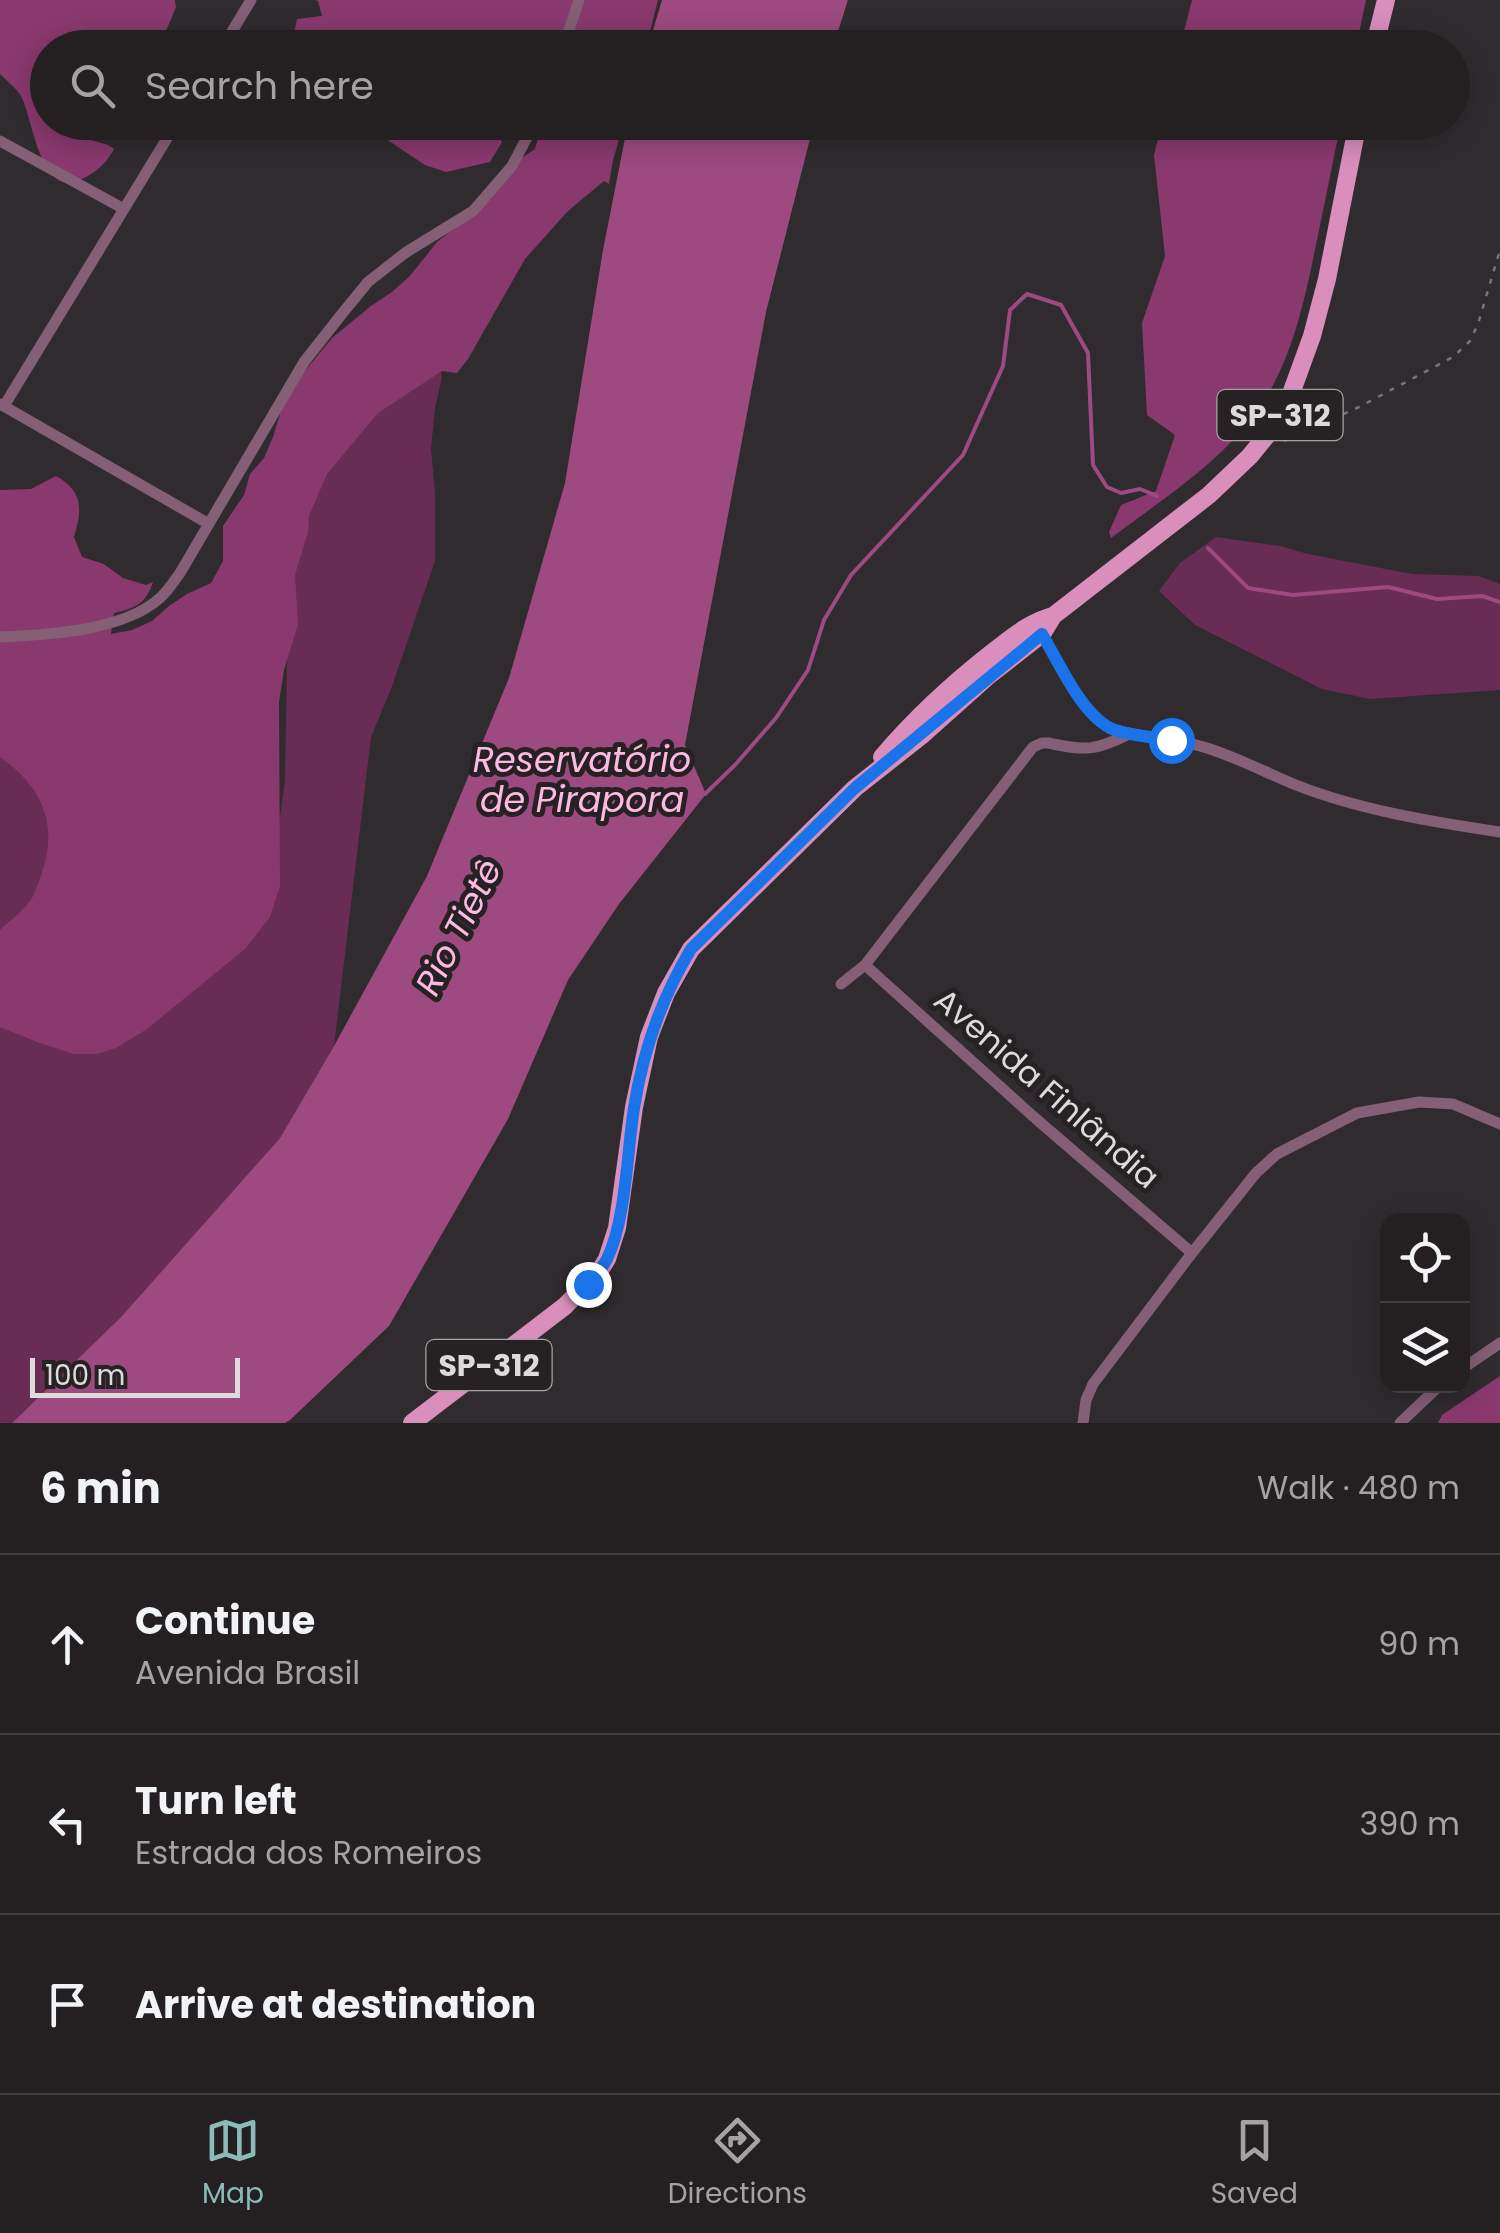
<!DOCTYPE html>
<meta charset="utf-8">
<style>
:root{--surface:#242022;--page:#302d2f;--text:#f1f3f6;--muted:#a3a3a5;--line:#413e40;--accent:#8bbbb9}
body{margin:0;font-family:Poppins,sans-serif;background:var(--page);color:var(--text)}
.controls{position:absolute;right:30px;bottom:30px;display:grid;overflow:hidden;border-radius:20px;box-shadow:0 5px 25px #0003}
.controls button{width:90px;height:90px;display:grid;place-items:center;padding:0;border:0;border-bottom:2px solid var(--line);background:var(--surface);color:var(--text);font:50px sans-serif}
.scale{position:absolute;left:30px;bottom:25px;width:210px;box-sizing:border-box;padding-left:10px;border:5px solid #dddadc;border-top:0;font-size:28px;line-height:35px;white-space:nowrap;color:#dddadc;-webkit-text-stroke:8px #262224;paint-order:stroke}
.stop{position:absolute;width:30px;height:30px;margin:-22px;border:8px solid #1a73e8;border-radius:50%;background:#fff}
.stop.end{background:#1a73e8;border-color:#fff;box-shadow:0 2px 10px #0008}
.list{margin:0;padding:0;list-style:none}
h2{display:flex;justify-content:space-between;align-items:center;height:130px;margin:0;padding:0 40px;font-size:42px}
h2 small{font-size:32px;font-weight:400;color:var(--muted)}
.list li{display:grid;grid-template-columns:65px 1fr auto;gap:30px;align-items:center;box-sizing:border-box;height:180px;padding:0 40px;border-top:2px solid var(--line)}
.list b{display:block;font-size:38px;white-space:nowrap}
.list p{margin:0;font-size:32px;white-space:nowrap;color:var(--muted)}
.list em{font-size:32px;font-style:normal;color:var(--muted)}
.icon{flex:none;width:55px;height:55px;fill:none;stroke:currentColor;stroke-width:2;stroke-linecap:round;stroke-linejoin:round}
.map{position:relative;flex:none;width:1500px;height:1423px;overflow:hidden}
.search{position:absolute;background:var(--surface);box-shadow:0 5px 25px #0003;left:30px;right:30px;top:30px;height:110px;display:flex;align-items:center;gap:25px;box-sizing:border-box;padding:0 35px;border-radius:55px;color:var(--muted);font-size:38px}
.sheet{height:670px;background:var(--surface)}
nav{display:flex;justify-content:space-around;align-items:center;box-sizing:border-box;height:140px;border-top:2px solid var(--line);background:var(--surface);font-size:28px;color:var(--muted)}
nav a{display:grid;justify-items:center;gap:5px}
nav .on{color:var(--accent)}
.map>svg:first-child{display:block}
.green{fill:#692c54}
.forest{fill:#89396e}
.water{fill:#9c4a7f}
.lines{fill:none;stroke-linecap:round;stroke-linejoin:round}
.stream{stroke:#9c4a7f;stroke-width:4}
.path{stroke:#787477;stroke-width:2.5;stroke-dasharray:5 8;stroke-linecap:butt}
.street{stroke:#845f75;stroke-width:11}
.primary{stroke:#d98ebc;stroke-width:18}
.route{stroke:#1a73e8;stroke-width:12}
.labels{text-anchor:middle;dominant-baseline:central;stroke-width:10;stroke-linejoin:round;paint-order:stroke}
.shield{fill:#262224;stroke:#a6a3a5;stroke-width:2.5}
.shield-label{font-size:30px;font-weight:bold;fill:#dddadc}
.street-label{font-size:32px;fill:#dddadc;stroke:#262224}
.water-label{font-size:35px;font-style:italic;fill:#fdb9e2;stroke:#262224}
</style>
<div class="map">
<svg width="1500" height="1423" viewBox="0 0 1500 1423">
<rect width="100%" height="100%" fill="#302b2e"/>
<path class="green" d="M439,359L442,378L435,407L431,449L435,493V561L391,689L371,737L334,1046L280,1138L121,1317L12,1423H0V1013L279,824L285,780L288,602L317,466Z
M1216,537L1280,546L1308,554L1412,574L1478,576L1500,584V690L1370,699L1322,689L1195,625L1159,591L1180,563Z
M0,747L38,771L62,847L0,965Z"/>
<path class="forest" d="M0,0H175L176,7L161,43L156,47H131L121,36L113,34L98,47L48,48V122L66,123L77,136L108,145L114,149C107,163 94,174 80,180C40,199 33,118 21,96C16,88 7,81 0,74Z
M315,0H658L646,47L295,48L292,44L297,19L322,16L318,1Z
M1192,0H1366L1356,47H1180Z
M379,123H490L502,142L490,162L446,172L425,165L386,139Z
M533,123H624L613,160L609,184L604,181L568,211L525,259L468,359L457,373L442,371L378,413L327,474L309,516L308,532L295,575L298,624L284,670L279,702L280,886L270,917L245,949L147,1029L116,1048L97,1054H74L37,1042L0,1027V930C9,921 22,912 29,902C34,897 36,888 39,881C60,828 45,789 0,757V490L31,489L56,476C84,492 82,510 74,537L82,557L104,564L123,578L146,585L153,582C146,604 135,608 114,613L111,634L132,630L152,621L169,606L187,594L211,583L223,561V526L244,495L250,474L264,458L273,437L286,394L332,338L371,306L392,292L409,277L437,242L456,227L517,161L535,149L541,128Z
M1162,123H1341C1333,160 1326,197 1318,235C1306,294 1294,357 1260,407C1223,461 1163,499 1111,538L1109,532L1121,505L1156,491L1175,435L1147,415L1142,323L1165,256L1154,155Z
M1500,1376V1423H1438L1442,1415Z"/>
<path class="water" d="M662,0H848L833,47H648Z
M628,123H814L766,312L685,745L706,794L619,904L568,980L508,1119L389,1326L290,1420L285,1423H12L121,1317L280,1138L334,1046L427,876L509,678L565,483L603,250Z"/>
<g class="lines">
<path class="stream" d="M1208,548L1248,588L1293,595L1388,587L1437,599L1482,596L1500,602
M705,794L735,765L776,718L808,670L824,620L851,575L963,455L1003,366L1010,310L1027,294L1061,305L1088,353L1093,465L1107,487L1121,493L1140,489L1157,496"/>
<path class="path" d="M1284,441L1359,407L1453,357L1470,341L1478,324L1500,250"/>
<path class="street" d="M222,48L251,0
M563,48L579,0
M0,141L124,209
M0,404L209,524
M4,406L177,122
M1039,629C1057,661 1079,710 1111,729C1144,738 1178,738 1210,749C1240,759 1267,773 1296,785C1359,810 1433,822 1500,832
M0,637C48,635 123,631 160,598C168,591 174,581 180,573L304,362L341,315L368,282L405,253L473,211L512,166L535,122
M865,965L1035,1118L1192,1253
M841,984L865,965L1033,747L1042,743H1048C1085,751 1095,751 1129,734
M1462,1369L1500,1343
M1083,1423L1086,1400L1093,1384L1192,1253L1256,1173L1277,1154L1357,1113L1419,1102L1453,1104L1500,1124
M1400,1423L1439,1386"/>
<path class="primary" d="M1374,48L1386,0
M882,757C915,718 953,683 994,651C1014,636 1030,622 1053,616
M412,1423L565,1306L600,1270L607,1259L617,1228L634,1107L649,1037L666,993L691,949L855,788L921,736L987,677L1042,634L1053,616L1209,495L1250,456L1272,429L1288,402L1312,336L1327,279L1358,122"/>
</g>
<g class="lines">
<path class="route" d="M588,1284C595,1276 602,1269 607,1259C626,1220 627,1152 634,1108C643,1050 661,999 691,949L855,788L1042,634C1059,662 1083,719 1115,730C1132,736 1153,737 1171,740"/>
</g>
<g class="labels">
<g class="shield">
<rect x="1217.5" y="390" width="125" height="50" rx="8"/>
<rect x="426.5" y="1340" width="125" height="50" rx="8"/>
</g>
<g class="shield-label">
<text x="1280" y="415">SP-312</text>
<text x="489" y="1365">SP-312</text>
</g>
<g class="street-label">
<text transform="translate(1047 1088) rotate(41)">Avenida Finlândia</text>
</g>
<g class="water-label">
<text x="582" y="759">Reservatório<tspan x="582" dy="40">de Pirapora</tspan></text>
<text transform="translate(458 927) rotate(-63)">Rio Tietê</text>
</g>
</g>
</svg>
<div class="controls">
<button><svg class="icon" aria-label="locate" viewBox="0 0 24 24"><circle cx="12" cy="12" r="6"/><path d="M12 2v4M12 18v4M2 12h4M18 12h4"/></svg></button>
<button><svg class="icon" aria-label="layers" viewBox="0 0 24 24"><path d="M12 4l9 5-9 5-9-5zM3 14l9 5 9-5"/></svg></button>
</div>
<div class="scale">100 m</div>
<div class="stop" style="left:1171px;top:740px"></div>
<div class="stop end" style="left:588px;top:1284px"></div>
<div class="search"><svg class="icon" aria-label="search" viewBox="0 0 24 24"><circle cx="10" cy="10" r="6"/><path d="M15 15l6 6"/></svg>Search here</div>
</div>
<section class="sheet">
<h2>6 min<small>Walk · 480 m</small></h2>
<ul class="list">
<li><svg class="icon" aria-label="ahead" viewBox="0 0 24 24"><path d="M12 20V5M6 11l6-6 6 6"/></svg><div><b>Continue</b><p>Avenida Brasil</p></div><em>90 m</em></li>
<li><svg class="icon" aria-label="left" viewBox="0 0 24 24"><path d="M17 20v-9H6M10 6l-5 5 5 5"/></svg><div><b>Turn left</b><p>Estrada dos Romeiros</p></div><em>390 m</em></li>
<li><svg class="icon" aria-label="arrive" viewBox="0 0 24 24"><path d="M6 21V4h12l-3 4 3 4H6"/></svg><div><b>Arrive at destination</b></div></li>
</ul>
</section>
<nav>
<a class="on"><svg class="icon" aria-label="map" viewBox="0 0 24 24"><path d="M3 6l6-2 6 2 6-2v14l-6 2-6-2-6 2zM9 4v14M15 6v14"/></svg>Map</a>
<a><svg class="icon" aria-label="directions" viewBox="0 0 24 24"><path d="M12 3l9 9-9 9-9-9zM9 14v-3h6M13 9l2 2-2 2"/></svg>Directions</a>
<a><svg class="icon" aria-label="saved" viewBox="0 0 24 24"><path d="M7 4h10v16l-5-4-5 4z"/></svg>Saved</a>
</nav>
